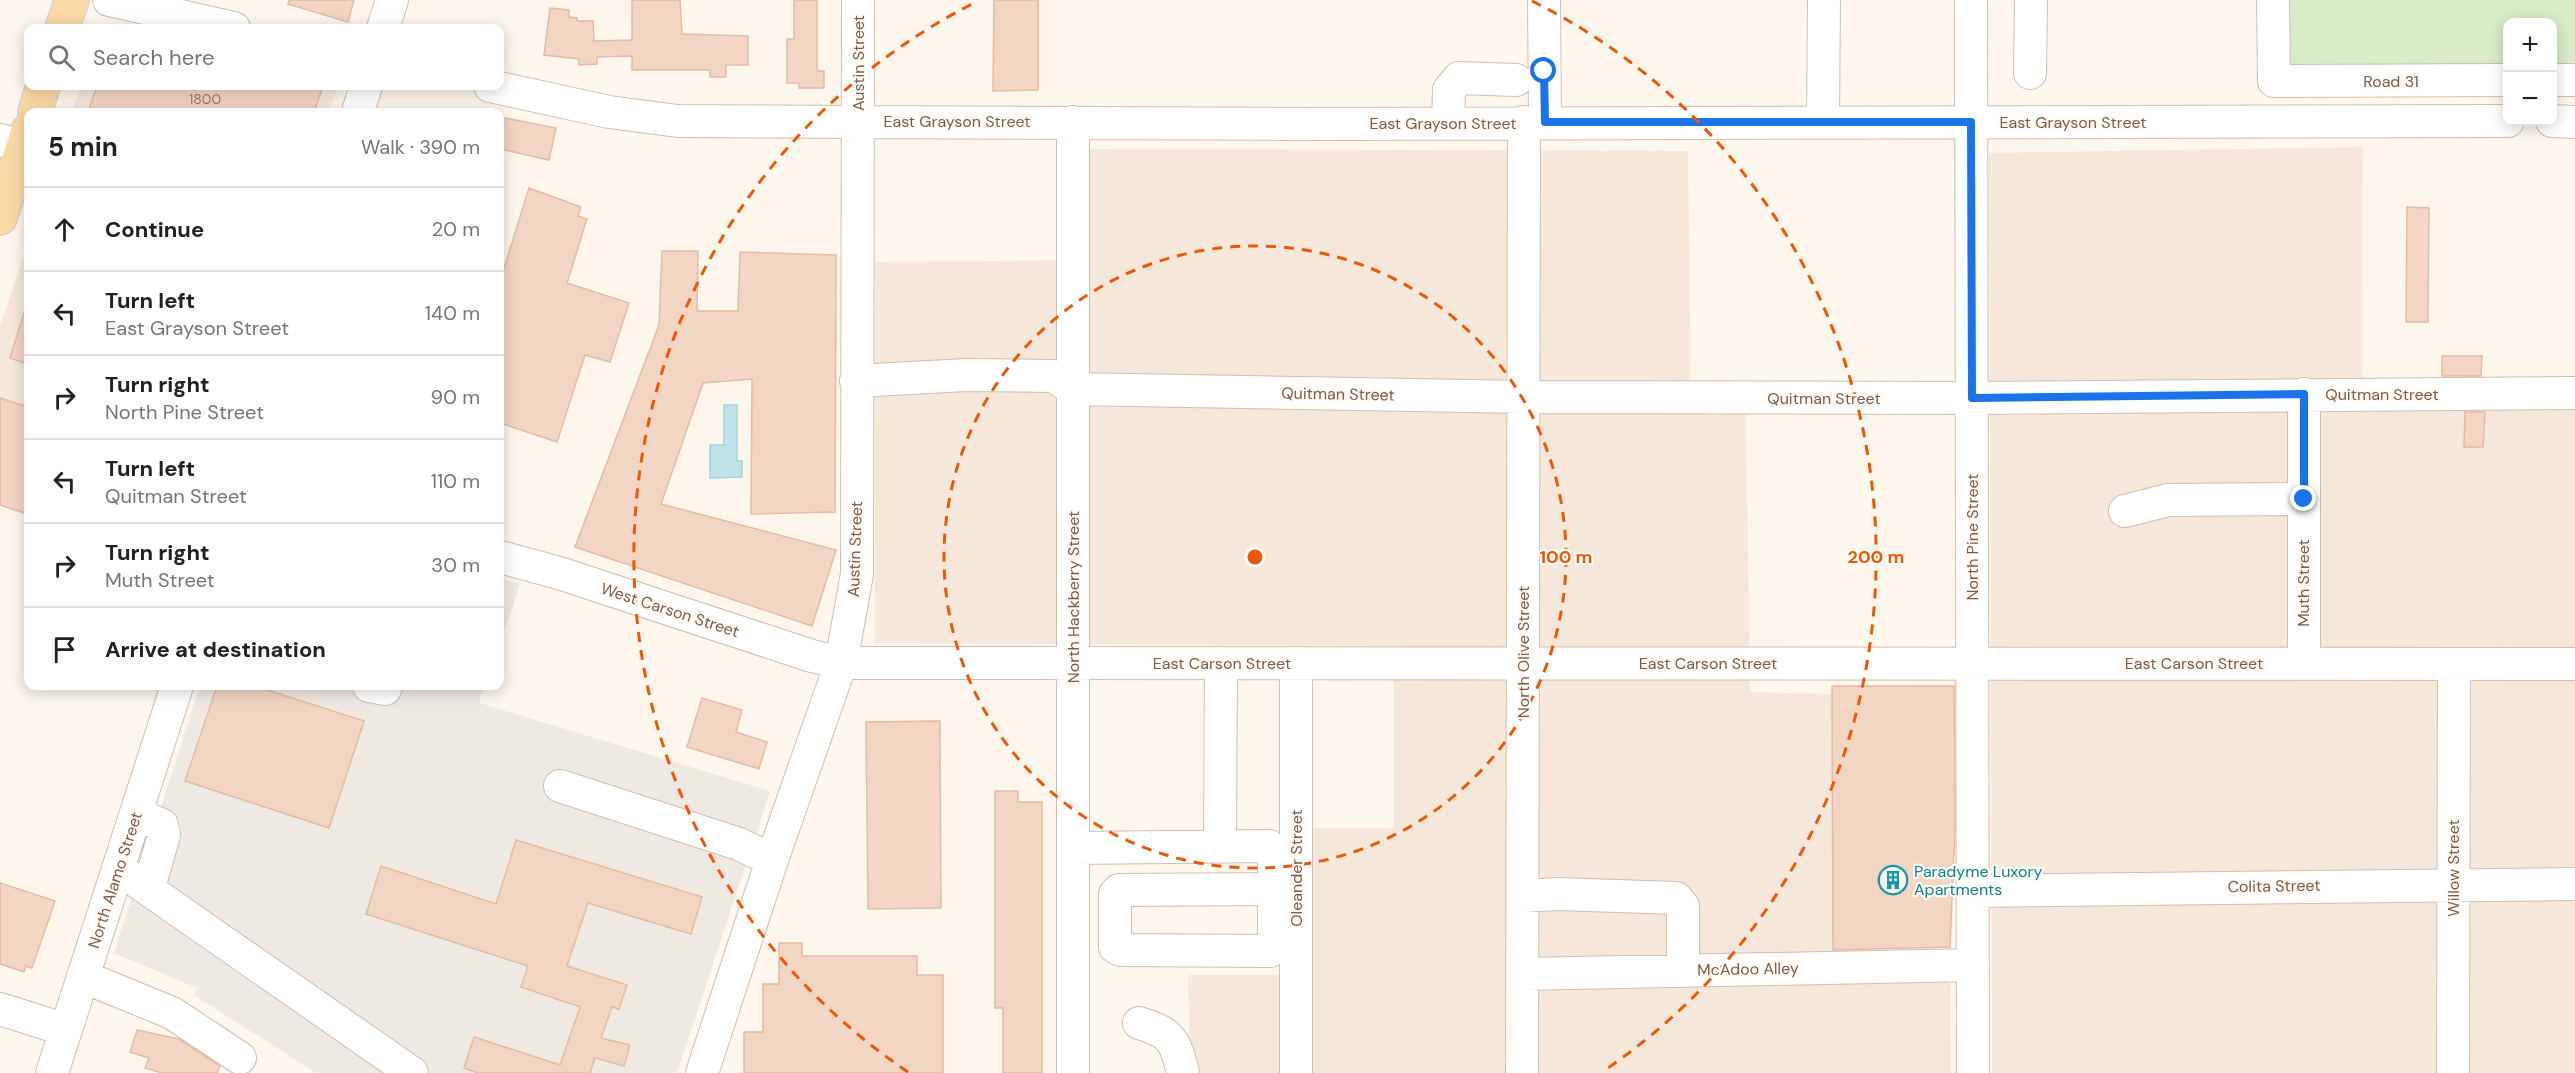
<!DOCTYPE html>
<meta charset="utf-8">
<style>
:root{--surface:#fff;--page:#f6f6f6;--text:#202124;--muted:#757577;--line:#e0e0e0}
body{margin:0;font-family:"DM Sans",sans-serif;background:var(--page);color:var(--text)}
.controls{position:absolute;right:18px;top:18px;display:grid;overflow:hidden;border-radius:12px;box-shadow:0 3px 15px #0003}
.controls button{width:54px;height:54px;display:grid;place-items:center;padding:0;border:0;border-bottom:2px solid var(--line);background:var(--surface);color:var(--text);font:30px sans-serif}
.stop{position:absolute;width:18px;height:18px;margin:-14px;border:4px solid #1a73e8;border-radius:50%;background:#fff}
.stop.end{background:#1a73e8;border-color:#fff;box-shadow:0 2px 6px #0008}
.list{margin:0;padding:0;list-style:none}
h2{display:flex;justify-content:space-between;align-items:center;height:78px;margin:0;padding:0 24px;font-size:26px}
h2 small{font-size:20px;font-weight:400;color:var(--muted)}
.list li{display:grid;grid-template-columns:39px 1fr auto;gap:18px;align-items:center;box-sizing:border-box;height:84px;padding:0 24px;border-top:2px solid var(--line)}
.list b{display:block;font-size:22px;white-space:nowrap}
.list p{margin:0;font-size:20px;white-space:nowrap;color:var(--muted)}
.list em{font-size:20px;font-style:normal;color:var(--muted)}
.icon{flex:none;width:33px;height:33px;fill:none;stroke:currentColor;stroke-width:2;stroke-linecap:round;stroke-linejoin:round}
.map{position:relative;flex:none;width:2575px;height:1073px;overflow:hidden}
.search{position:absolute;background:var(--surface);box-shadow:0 3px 15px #0003;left:24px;top:24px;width:480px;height:66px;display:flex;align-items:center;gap:15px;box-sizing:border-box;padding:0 21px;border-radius:12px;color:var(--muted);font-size:22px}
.panel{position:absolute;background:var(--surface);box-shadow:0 3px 15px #0003;left:24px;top:108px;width:480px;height:582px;border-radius:12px}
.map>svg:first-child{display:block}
.residential{fill:#f5e8da}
.industrial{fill:#efe9e4}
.green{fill:#d8ecc9}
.water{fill:#bfe3e8;stroke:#a5d3da;stroke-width:1.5}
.building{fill:#f3d5c3;stroke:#e6bba3;stroke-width:1.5}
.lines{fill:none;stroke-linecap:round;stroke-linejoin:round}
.minor-casing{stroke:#d1beb0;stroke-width:34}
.major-casing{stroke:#dad1cd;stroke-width:36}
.minor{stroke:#fff;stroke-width:32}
.major{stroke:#fbd9a5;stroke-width:33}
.route{stroke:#1a73e8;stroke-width:8}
.ring{fill:none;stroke:#e8590c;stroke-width:3;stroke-dasharray:10 8}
.labels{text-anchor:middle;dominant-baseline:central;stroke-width:4.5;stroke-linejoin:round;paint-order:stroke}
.number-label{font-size:14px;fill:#987a6a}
.street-label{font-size:16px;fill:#7a5c4d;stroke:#fffaf3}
.culture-label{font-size:16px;fill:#0d838f;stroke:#fffaf3;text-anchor:start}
.centre{fill:#e8590c;stroke:#fffaf3;stroke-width:3}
.ring-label{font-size:18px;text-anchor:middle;font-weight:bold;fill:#e8590c;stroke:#fffaf3;stroke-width:4.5;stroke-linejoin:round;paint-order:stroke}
</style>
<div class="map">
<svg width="2575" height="1073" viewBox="0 0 2575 1073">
<rect width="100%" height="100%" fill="#fdf6ec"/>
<path class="residential" d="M81,86H338L329,112H72Z
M2363,147L2362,404L2575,403V1073H1992L1989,153Z
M1085,149L1688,151L1691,405L1746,406L1750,692L1832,694L1833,956L1950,954L1951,1073H1190L1188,975H1303L1305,828H1394V646L875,643V262L1086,260Z
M28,242V516L0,506V326Z"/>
<path class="industrial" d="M500,579L520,584L500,643Z
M200,686H484L479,703L770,791L677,1073H316L194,995L197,988L114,953Z"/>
<path class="green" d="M2284,0H2575V68H2553L2552,22H2508L2507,69L2294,66L2286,56Z"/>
<path class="water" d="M724,405H737V461H742V477L710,478V445H724Z"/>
<path class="building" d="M289,0H354L348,22L288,4Z
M632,0H680L682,34L748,36V65H726V77H710V70H632V56L597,57V64L579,65V59L544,55L550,8L569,10V17L577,18V21H593L594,41L632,40Z
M794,0H817V71H824V88H799V83H787V39H794Z
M994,0H1038V90L993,91Z
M97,86H323L314,112H88Z
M500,117L556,128L549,160L500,149Z
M529,188L581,207L578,216L587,219L567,283L629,303L610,362L585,355L557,442L500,423V281Z
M2407,207L2429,208L2428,322H2406Z
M662,251H698L697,311H738L740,252L836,255L835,512L751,514L752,379L703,383L661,504L836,550L812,626L575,547L659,325Z
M25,310L28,311V364L10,358Z
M2442,356H2482L2481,376H2442Z
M0,398L28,407V514L0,505Z
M2465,412H2485L2483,447H2464Z
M217,686H255L364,721L329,828L185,781Z
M1832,686H1954L1955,827L1950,947L1833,950Z
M702,698L742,710L736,732L767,742L759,769L687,747Z
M940,721L941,908L868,909L866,722Z
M995,791H1018V802H1042V1073H1003V1008H995Z
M516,840L702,897L691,934L588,903L567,966L627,985L619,1009L612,1007L601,1038L630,1045L624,1066L595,1058L590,1073H478L464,1068L474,1037L560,1065L580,1007L521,987L528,966L366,914L381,866L496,904Z
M0,883L55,901L32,968L26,966L24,972L0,964Z
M779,943H802V956H917V975H943V1073H744V1032H763V984H779Z
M137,1030L179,1039L220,1066L217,1073H162L145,1068L149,1058L130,1052Z"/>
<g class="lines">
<g class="minor-casing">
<path id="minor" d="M109,0L234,28
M1544,0L1545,122
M1971,0L1973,1073
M2273,0L2274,81L2508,80
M383,28L392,0
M2030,73L2031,0
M2552,80H2575
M490,86L609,112L678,121L1301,124L2508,121
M358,112L366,86
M2552,121L2575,122
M1823,122L1824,0
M1448,123L1449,90L1459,78L1516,80
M0,140L24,146
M856,381L966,375L1053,376L1073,389L1525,397L1972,398L2575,393
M2125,511L2168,500L2303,499
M500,557L559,573L812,656L841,663L2575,664
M1296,663V1073
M2304,664V394
M369,686L385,689L386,686
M560,786L739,844L772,860
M136,814L162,825L164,835L149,888
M1220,847L1221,663
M1073,848L1269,846L1274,852V946L1270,951L1120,950L1115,947V894L1119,890L1274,889
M119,869L412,1073
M1973,891L2575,884
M1523,896L1558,894L1676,898L1683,906V971
M1523,974L1973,965
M84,977L172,1013L240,1058
M0,1009L66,1030
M1139,1023C1172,1033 1175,1040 1183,1073
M52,1073L177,686
M702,1073L772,860L841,663L857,574L858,0
M1073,1073V122
M1522,1073L1524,122
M2453,1073L2454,664"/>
</g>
<g class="major-casing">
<path id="major" d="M62,28L72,0
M35,112L43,86
M0,218L28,131"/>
</g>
<use href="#minor" class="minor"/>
<use href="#major" class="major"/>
</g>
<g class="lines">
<path class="route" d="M1544,71L1545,122H1971L1972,398L2304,394V499"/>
</g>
<g class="ring">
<circle cx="1255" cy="557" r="311"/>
<path d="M908 1072A621 621 0 0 1 978 1M1532 1A621 621 0 0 1 1602 1072"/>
</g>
<defs>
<g id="building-ring" transform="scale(1.5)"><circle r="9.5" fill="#fffaf3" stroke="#0f9aa8" stroke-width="1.5"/><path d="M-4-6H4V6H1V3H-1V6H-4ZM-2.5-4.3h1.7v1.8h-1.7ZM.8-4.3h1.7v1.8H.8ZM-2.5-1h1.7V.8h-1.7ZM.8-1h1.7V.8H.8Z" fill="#0f9aa8"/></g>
</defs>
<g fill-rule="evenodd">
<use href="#building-ring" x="1893" y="880"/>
</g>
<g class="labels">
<g class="number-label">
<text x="205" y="99">1800</text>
</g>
<g class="street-label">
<text transform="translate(858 63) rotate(-90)">Austin Street</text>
<text x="2391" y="81">Road 31</text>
<text x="957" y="121">East Grayson Street</text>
<text x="2073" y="122">East Grayson Street</text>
<text x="1443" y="123">East Grayson Street</text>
<text transform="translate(1338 394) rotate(1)">Quitman Street</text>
<text x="2382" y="394">Quitman Street</text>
<text x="1824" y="398">Quitman Street</text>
<text transform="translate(1972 537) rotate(-90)">North Pine Street</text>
<text transform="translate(855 549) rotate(-88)">Austin Street</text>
<text transform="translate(2303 583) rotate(-90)">Muth Street</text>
<text transform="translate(1073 597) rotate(-90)">North Hackberry Street</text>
<text transform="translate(670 610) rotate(18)">West Carson Street</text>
<text transform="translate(1523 652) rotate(-90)">North Olive Street</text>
<text x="1222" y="663">East Carson Street</text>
<text x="1708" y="663">East Carson Street</text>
<text x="2194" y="663">East Carson Street</text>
<text transform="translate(1296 868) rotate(-90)">Oleander Street</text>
<text transform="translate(2453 868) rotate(-90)">Willow Street</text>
<text transform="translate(115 880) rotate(-72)">North Alamo Street</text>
<text transform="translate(2274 886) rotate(-1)">Colita Street</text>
<text transform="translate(1748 969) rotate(-1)">McAdoo Alley</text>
</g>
<g class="culture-label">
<text x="1914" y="871">Paradyme Luxory<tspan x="1914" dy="18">Apartments</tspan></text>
</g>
</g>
<circle cx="1255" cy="557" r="9" class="centre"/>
<g class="ring-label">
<text x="1566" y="563">100 m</text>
<text x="1876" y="563">200 m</text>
</g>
</svg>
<div class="controls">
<button>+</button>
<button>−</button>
</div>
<div class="stop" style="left:1544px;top:71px"></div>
<div class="stop end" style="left:2304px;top:499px"></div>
<div class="search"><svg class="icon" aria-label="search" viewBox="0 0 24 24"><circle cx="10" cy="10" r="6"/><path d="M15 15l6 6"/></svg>Search here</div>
<section class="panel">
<h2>5 min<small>Walk · 390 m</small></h2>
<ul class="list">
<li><svg class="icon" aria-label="ahead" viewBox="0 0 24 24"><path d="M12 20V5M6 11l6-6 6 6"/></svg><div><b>Continue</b></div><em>20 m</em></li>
<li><svg class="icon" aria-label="left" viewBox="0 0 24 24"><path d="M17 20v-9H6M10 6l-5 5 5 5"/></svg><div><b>Turn left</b><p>East Grayson Street</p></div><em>140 m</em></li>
<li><svg class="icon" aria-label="right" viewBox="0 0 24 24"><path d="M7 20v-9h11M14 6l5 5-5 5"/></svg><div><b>Turn right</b><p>North Pine Street</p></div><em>90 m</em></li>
<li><svg class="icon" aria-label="left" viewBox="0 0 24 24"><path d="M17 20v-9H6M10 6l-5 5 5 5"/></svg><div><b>Turn left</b><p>Quitman Street</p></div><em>110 m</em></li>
<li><svg class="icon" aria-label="right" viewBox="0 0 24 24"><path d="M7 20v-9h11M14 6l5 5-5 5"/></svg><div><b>Turn right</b><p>Muth Street</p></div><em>30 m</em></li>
<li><svg class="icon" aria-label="arrive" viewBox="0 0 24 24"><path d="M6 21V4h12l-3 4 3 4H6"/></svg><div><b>Arrive at destination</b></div></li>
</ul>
</section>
</div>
